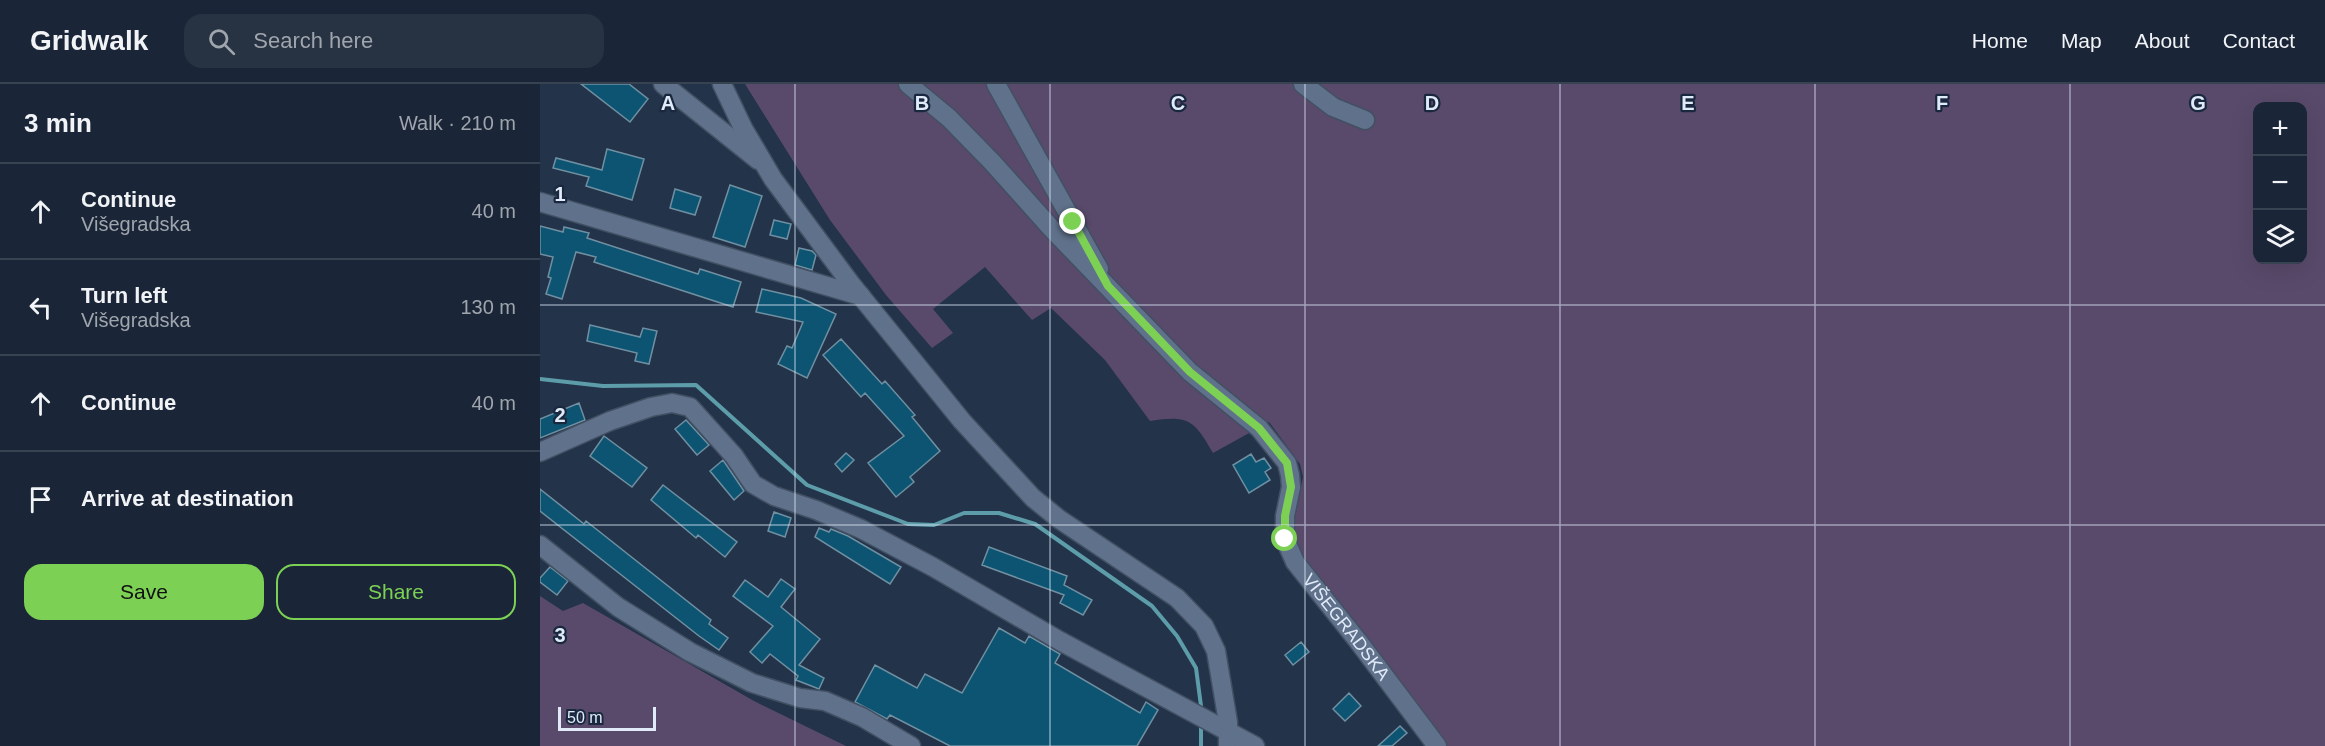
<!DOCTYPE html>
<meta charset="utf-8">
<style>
:root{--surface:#1a2637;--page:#273242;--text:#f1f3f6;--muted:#9fa5ad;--line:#384352;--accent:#7cd154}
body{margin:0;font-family:Arial,sans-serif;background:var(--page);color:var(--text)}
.controls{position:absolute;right:18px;top:18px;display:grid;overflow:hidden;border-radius:12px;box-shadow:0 6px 24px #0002}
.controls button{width:54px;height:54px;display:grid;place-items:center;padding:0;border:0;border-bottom:2px solid var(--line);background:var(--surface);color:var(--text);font:30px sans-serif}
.scale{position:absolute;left:18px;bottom:15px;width:98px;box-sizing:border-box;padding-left:6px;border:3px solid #e0eaf8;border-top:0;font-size:16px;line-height:21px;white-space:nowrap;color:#e0eaf8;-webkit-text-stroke:4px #19283e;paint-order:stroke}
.stop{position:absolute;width:18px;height:18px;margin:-14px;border:4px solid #7cd154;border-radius:50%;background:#fff}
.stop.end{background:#7cd154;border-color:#fff;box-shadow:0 2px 6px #0008}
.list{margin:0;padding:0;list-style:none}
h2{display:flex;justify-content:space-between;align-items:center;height:78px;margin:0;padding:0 24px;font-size:26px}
h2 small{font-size:20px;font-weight:400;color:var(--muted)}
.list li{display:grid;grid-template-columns:39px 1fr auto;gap:18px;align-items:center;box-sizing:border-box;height:96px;padding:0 24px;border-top:2px solid var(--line)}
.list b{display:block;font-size:22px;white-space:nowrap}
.list p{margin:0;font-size:20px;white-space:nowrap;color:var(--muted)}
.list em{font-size:20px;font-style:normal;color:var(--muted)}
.actions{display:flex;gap:12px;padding:18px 24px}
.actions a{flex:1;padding:14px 0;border:2px solid var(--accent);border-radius:18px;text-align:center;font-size:21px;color:var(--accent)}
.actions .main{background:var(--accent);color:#111}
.icon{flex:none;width:33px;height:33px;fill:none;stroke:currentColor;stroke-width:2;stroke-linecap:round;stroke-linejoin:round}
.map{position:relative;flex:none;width:1785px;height:662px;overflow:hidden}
header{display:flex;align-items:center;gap:36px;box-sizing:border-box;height:84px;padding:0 30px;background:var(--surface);border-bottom:2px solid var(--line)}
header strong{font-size:28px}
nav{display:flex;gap:33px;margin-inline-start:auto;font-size:21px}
.search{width:420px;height:54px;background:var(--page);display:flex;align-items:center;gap:15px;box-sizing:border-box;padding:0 21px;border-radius:18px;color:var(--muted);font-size:22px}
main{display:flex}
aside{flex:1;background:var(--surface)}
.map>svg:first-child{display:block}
.green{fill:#594a6b;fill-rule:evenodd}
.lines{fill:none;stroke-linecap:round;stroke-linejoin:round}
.stream{stroke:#5d9daa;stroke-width:4}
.building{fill:#0d5472;stroke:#7090a2;stroke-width:1.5}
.minor-casing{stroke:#425063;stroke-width:21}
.minor{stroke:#60718b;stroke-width:18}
.route{stroke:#7cd154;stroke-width:8}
.grid{fill:none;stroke:#e0eaf8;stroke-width:1.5;stroke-opacity:0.55}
.labels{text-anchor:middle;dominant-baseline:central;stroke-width:4.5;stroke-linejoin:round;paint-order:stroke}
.street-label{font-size:18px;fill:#e0eaf8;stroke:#19283e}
.grid-label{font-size:20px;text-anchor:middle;font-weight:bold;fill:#e0eaf8;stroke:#19283e;stroke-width:4.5;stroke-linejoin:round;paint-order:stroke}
</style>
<header>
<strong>Gridwalk</strong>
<div class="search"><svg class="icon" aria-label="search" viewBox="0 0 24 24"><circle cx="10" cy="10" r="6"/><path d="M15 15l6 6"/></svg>Search here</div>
<nav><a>Home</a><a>Map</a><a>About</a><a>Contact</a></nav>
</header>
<main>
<aside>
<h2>3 min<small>Walk · 210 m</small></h2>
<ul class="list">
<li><svg class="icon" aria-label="ahead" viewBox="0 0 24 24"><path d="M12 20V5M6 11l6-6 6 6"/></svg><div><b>Continue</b><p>Višegradska</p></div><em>40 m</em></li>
<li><svg class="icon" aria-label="left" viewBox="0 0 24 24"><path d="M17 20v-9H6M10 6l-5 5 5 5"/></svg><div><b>Turn left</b><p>Višegradska</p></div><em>130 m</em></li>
<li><svg class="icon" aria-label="ahead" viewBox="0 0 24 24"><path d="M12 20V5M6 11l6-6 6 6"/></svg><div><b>Continue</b></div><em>40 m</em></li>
<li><svg class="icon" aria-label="arrive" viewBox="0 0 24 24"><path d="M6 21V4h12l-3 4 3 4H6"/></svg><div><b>Arrive at destination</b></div></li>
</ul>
<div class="actions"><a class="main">Save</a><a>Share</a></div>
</aside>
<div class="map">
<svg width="1785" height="662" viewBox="0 0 1785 662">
<rect width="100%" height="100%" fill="#233349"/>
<path class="green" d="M205,0H1785V662H907L880,623L763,476L754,455L755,434L763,393L760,380L729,338L673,369C654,336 649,331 610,337L565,276L511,224L492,236L445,183L393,225L413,249L392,264L346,211L290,136ZM1718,22H1762V176H1718Z
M0,512L23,527L43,519L214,617L306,662H0Z"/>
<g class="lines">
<path class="stream" d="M0,295L63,302L156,301L267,401L368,440L394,441L424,429H459L495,440L612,522L637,552L656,584L661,622
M661,641V662"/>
</g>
<path class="building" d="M41,0H89L108,15L90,38Z
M67,65L104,75L92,116L46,102L49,93L13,84L16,74L62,86Z
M190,101L222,112L205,163L173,153Z
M135,105L161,113L155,131L130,124Z
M234,136L251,140L247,155L230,151Z
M0,142L23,148L24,143L49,149L47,154L158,190L160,185L201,198L193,223L54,178L56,173L36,168L22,215L6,210L11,194L8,193L13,173L0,170Z
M259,164L272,167L276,171L272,186L255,181Z
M222,205L261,214L296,230L267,294L238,280L247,262L252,264L263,238L216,228Z
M50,241L100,253L103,244L117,247L109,280L95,277L97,269L47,257Z
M301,255L342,300L345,297L375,331L372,333L400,367L370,393L374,398L356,413L328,379L364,352L325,309L321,313L283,271Z
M39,319L45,336L0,354V335Z
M146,336L169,361L157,371L135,345Z
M64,352L107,384L92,403L50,372Z
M306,369L314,376L302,388L295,380Z
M711,370L716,378L724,374L731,384L725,388L730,396L709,409L693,381Z
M183,376L204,407L194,416L170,387Z
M123,401L197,458L185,473L158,451L156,454L111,416Z
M0,405L44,440L46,437L171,536L169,540L188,554L179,566L159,552L0,427Z
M234,428L251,434L245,453L228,447Z
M279,444L289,448L291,445L308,452L361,483L350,500L275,453Z
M449,463L527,492L524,501L552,516L543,531L520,519L524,511L442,481Z
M10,483L28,497L17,511L0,498V494Z
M241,495L255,505L241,523L280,555L259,581L284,594L279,605L256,596L258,592L230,570L222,579L210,568L233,542L193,512L205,496L228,513Z
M459,544L485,559L489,552L520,570L515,579L600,629L606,618L618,626L597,662H410L350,631L347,635L315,618L335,581L377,604L385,590L422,609Z
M761,558L769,568L753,581L745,571Z
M809,609L821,622L805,637L793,625Z
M860,642L867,649L852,662H838Z"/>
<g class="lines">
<g class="minor-casing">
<g id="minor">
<path d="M123,0L218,76"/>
<path d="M182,0L203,44L233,95L311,200L422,337L493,414L519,435L637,514L664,542L676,567L688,638V662"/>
<path id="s1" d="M368,0L409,34L452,78L511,144L650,288L719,344L747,379L750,391L751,403L745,432V455L755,478L818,557L897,662"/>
<path d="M456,0L559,185"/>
<path d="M763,0L793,23L825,36"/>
<path d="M0,118L321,212"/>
<path d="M0,368L70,337L111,323L132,319L150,323L194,372L213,400L234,412L276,426L321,445L393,483L520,557L715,662"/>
<path d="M0,461L78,523L150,568L212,599L260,614L285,617L322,633L371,662"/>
</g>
</g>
<use href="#minor" class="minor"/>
</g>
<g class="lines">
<path class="route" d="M533,138L568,202L650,288L719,344L747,379L751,403L745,432V455"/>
</g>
<path class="grid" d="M255,0V662M510,0V662M765,0V662M1020,0V662M1275,0V662M1530,0V662M0,221H1785M0,441H1785"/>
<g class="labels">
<g class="street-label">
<text stroke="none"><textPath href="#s1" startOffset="722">VIŠEGRADSKA</textPath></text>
</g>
</g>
<g class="grid-label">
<text x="128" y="26">A</text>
<text x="382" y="26">B</text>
<text x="638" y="26">C</text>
<text x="892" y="26">D</text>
<text x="1148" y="26">E</text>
<text x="1402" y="26">F</text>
<text x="1658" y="26">G</text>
<text x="20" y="117">1</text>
<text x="20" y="338">2</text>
<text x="20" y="558">3</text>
</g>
</svg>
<div class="controls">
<button>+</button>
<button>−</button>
<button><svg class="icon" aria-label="layers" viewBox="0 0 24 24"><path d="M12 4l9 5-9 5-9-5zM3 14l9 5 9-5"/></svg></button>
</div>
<div class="scale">50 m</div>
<div class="stop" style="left:745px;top:455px"></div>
<div class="stop end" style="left:533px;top:138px"></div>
</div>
</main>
